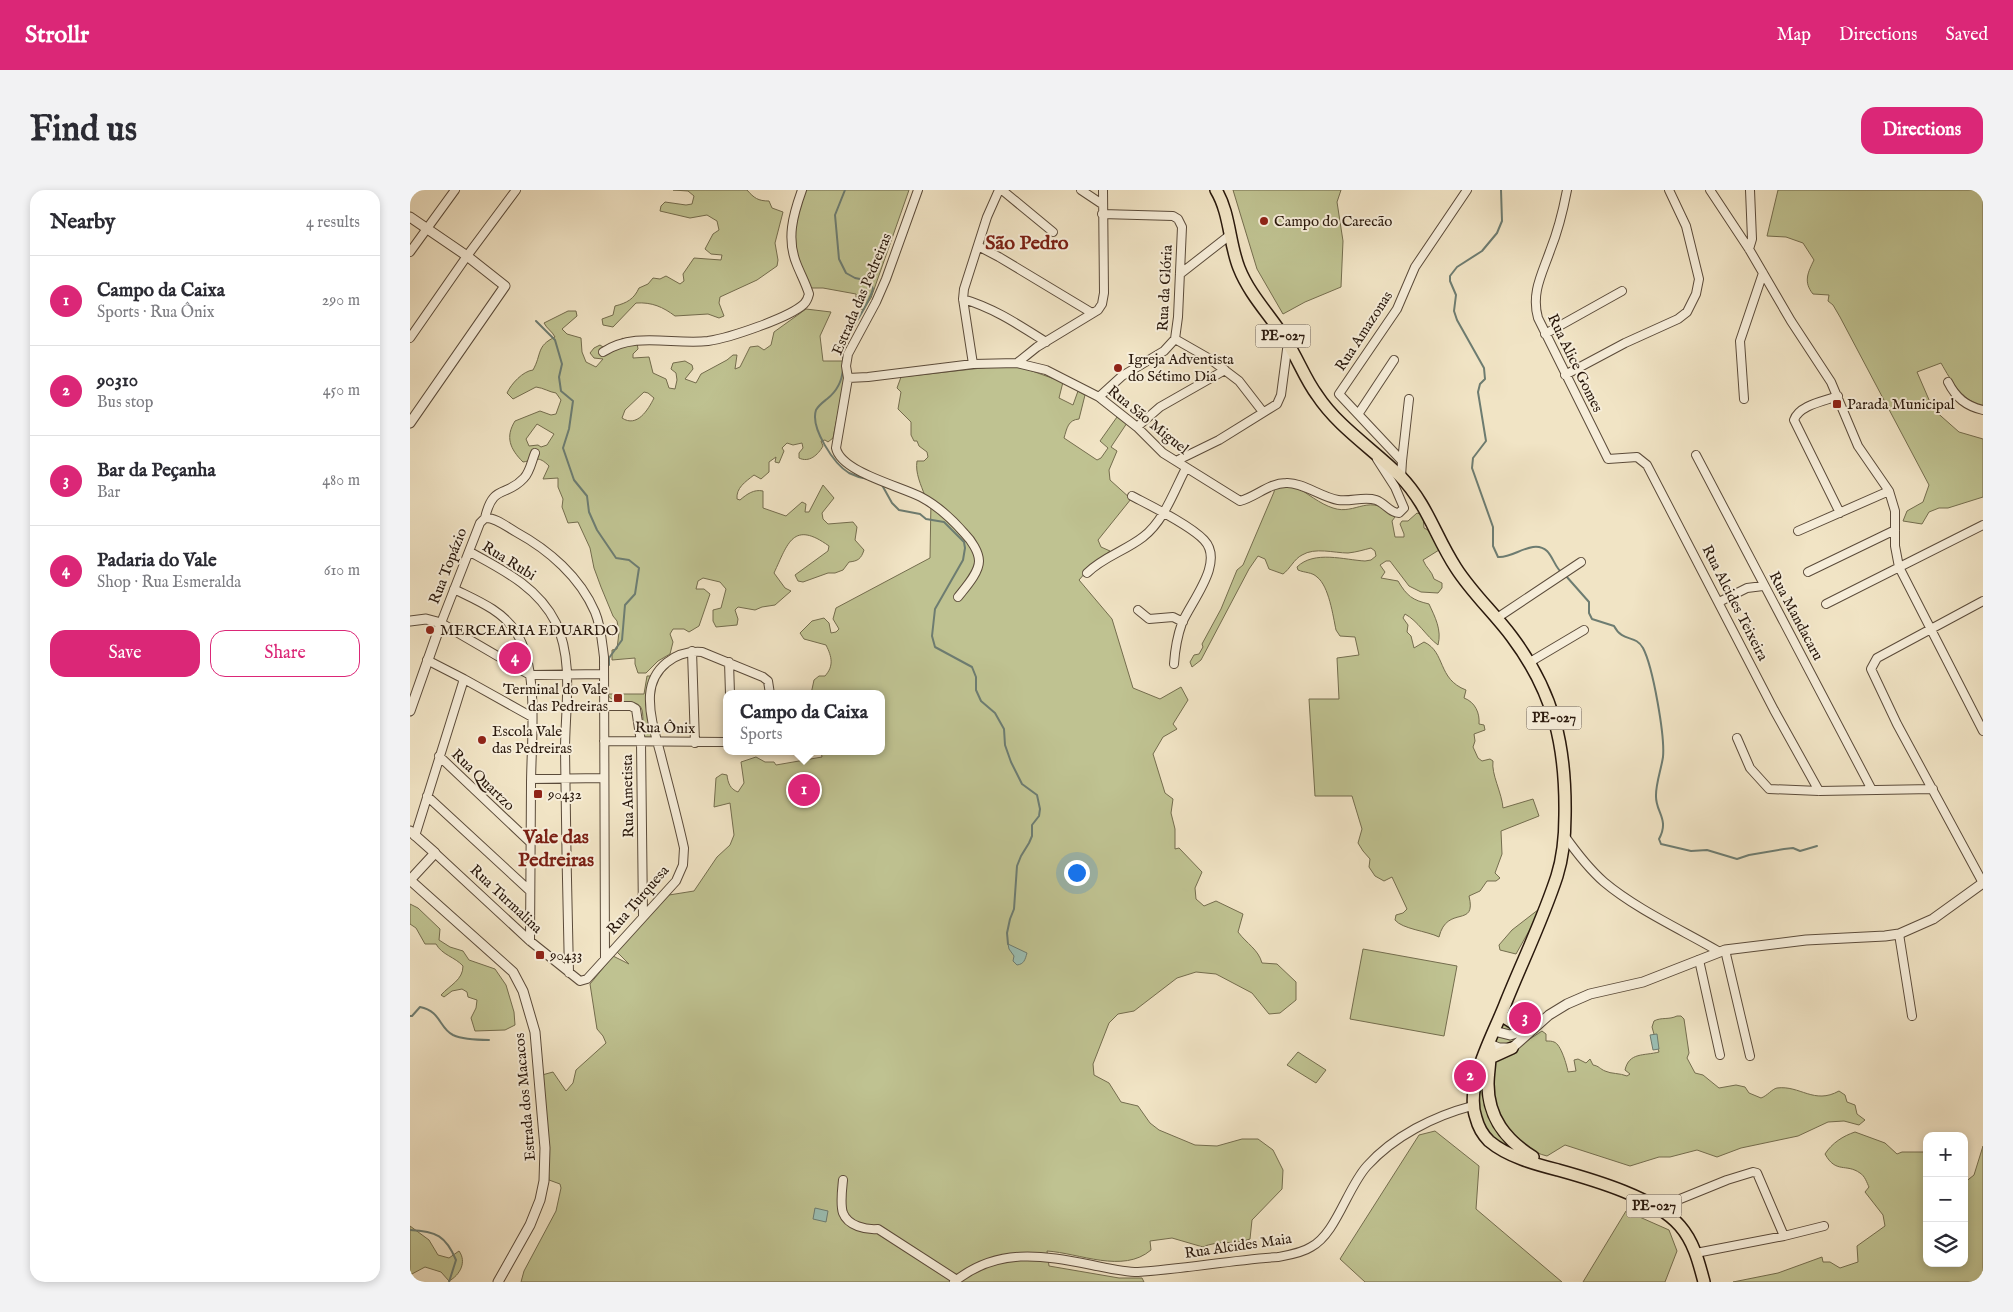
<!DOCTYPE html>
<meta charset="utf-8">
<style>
:root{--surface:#fff;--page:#f2f2f3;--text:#2b2b33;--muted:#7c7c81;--line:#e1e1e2;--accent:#db2777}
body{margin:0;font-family:"IM FELL English",serif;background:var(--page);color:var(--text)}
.controls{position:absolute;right:15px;bottom:15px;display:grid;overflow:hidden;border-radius:10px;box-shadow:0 2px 8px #0003}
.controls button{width:45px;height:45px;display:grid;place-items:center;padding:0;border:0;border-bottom:1px solid var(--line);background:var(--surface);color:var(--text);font:25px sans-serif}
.you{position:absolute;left:666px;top:682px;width:18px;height:18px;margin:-12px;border:4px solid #fff;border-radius:50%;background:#1a73e8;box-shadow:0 0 0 8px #1a73e833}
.badge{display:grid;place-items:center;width:32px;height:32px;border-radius:50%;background:var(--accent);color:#fff;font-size:16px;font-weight:700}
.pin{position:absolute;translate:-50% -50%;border:2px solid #fff;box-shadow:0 1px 5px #0006}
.popup{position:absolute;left:313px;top:500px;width:162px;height:65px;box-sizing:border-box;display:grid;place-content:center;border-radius:10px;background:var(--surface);filter:drop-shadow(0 1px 4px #0005);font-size:16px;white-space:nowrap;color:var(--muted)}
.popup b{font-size:19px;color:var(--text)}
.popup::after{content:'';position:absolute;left:50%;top:100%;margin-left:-10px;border:10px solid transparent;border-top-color:var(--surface)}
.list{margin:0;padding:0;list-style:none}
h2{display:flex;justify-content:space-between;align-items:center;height:65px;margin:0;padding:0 20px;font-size:21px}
h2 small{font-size:16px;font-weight:400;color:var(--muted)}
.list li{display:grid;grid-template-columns:32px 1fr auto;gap:15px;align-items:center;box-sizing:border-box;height:90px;padding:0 20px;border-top:1px solid var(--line)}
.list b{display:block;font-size:19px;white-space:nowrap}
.list p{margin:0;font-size:16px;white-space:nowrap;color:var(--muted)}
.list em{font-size:16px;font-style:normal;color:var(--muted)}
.actions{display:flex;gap:10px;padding:15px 20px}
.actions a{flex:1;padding:11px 0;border:1px solid var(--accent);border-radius:15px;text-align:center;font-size:18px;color:var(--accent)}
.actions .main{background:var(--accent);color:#fff}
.icon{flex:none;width:28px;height:28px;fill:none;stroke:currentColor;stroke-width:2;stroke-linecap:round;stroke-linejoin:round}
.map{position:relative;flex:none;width:1573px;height:1092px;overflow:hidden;border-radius:15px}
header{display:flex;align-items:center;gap:30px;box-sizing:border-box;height:70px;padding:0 25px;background:var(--accent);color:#fff}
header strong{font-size:24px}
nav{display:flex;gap:28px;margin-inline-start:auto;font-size:18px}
.intro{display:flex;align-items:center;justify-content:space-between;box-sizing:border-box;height:120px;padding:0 30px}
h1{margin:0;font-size:35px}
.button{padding:12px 22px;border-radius:15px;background:var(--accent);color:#fff;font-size:18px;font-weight:700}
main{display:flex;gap:30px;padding:0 30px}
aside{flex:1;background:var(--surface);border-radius:15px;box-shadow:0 2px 8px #0003}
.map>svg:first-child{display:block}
.green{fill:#bfc291;stroke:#746d4e;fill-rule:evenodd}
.water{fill:#9bbfb4;stroke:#6d7c71}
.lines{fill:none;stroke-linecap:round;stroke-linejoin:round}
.stream{stroke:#6d7c71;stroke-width:2}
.minor-casing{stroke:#5b4b3a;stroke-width:10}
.tertiary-casing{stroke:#5b4b3a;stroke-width:11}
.primary-casing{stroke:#29180c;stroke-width:14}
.minor{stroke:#f6edd9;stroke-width:8}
.tertiary{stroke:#f6edd9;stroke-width:9}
.primary{stroke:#f1e4c5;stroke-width:11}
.poi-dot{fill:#8f2418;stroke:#f6edd9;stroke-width:2}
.labels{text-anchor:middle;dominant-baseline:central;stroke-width:4;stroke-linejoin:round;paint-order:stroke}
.shield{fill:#f6edd9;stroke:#66584a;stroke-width:1}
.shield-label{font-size:14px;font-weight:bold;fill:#29180c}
.poi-label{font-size:15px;fill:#29180c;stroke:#f6edd9;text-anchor:start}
.street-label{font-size:15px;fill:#29180c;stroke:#f6edd9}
.district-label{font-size:20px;font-weight:bold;fill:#7a1f14;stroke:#f6edd9}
</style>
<header>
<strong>Strollr</strong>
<nav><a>Map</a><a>Directions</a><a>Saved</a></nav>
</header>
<div class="intro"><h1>Find us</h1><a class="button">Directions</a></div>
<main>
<aside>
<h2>Nearby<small>4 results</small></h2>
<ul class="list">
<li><span class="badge">1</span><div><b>Campo da Caixa</b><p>Sports · Rua Ônix</p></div><em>290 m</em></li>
<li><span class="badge">2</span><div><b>90310</b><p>Bus stop</p></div><em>450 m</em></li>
<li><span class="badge">3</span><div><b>Bar da Peçanha</b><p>Bar</p></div><em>480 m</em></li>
<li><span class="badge">4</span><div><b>Padaria do Vale</b><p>Shop · Rua Esmeralda</p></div><em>610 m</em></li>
</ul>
<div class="actions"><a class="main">Save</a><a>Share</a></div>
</aside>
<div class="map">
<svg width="1573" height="1092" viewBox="0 0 1573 1092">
<rect width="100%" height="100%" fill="#f1e4c5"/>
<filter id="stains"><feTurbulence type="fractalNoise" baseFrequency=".004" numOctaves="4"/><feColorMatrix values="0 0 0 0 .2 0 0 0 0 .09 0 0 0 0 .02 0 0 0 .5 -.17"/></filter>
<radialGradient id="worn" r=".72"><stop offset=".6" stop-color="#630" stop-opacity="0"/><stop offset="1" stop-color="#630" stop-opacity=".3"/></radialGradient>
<path class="green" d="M263,0H337C344,8 348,11 359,11L362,18L373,22L365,53L368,70L367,76L347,90L310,107L309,113L314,126L309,128L298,124L265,126C253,117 242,112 226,113L203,137L193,135L192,129L203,125L205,116C217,113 224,109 229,98L238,94L243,88L250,89L256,86L270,94L274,91L273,84L284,68L311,70L312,65L301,64L295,59L303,44L309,40L307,31L297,25L280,28L250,21L251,16L255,12L276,15L282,14L284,6L278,1Z
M394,0H499L461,108L453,120L446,117V104L413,98H401C380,53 381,47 394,0Z
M823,0H931L927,12L933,51L931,97L895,112L873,124L847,79Z
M1368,0H1573V216C1551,210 1542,192 1531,173L1507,182L1523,219L1549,242L1573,249V307L1538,318H1529L1519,322L1512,334L1493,331L1497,321L1513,312L1519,295L1430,127L1423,115L1418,111L1419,105L1403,104C1393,92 1398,82 1404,70L1393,53L1376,47L1357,46Z
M396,119L421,122L410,146L413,171H433L435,188L423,248L418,252L415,250L411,251L413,256C408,265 399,273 389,268V263L393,258L392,253L383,255L377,253L372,258L374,261L369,273L365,272L366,267L359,272V282L351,289L344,285C335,292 326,298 327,309L330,310C337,304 344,299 353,301V318L376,326L392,312L396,314L395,322H399L413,295L424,308L412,323L413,329L418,334L443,332L447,337L445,350L454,360C451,369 448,371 439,372L433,380L425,383H418L393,392L388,391L385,385L418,361L419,356C383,330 378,353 364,383L375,398L381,401L365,415L352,417L345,420L328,417L325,420L328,429L327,435L306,437L303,431V420L311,418L316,399L310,392L293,388L288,391L286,399H294L300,404L289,436L279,442L274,439H263L260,444L263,452L260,464L248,471L236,483H228L225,474V468L202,470V460L207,459L209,442L207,431L203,426L191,397L184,378L180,358L168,332L158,333L152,317L153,309L148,297V288L133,289L139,276C128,265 126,270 113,272C100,259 95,247 105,231L130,221L141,225L146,224L151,210L146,203C139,202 134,198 126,197L103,209L97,203C101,194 113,181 123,180C132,164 126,156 145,147C142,141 137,139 134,133L158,121H166L167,126L152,139L157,144L171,148L172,162L176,172L186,177L193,169L184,168L180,163L184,158L190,155L196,159L198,164L204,155L213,148L216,154L227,153L228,159L223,164V168L239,167L243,183L256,189L259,198L265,199L267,190L266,183L261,179L263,173L275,171L282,175L283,179L275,189L286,193L291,184L317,170L323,165H327L325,179L330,177L340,157L348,156L354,160L361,155L364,142ZM234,202L238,203L244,208C238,220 227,238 212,228L215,220ZM127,234L144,244L137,255L131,257L128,255L119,256L116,249Z
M590,176H608L653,192L649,208L663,215L668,201L675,205L669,229C658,230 657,238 654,248L687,270L691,268L698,258L690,251L707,227L717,233L701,257L707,261L699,280L700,290L721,309L688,350L691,357L700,361L683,374L669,390L702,429L723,498L750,509L771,497L778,510L763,534L767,539L753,547L743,564L755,603L763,609L761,623L765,639V659L769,658L792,682L785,698L786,709L794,716L806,711L833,724L828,742C837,754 848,759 852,773L867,774L886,792V810L870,823L859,824L842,803L806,784L786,782L767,788L724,821L708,824L699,833L683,874L684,885L699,893L711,912L728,916L740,933L749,940L785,955L807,956L832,949H848L863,960L873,980L872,999L842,1030L840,1049C825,1055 807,1050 793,1057L762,1048L740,1051L741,1060C713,1084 669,1063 637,1061L639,1076L709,1088H732L734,1092H111L114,1081L146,1021L151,998L150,994L139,990L132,885L143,882L156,901L163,893L166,880L196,853L193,846L187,839L180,794L203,766L219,774L203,758L234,732L259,705L284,701L307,667L320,655L324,645L320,613L304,617L306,588L312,584L317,585C318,593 320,599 328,602L334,593L331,572L346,567L355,572H364L366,575L412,567L411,561H472V504H401L404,490L409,486H415C424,476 422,467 416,455L394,449L390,443L402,431L414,428L419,433L421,443L426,442L429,439L423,429L426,418L520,368L521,310L515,306C511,295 505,283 507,271H514L518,267L517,262L509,256L507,251H504L501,245V232L488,219L491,202L487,198L491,187Z
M885,296C897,303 910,314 923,318C946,326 960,301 985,327L982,331L985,347H994V344L990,334L992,331H998L1007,323L1013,325L1014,338L1018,340L1029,360L1013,370C1016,378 1022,381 1024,389L1032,393V398L1028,403L1011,402L999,396L980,371H976L970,375L975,382L971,388L988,391C997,406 1002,410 1019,414C1025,427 1032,440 1028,455C1016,446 1008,431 995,424L993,428L998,435L997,442L1001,446L1004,458L1014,452C1036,462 1027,489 1056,500L1054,508C1065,512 1070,523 1069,534L1074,535L1075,540L1064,544L1065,551L1063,557L1068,568L1072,571L1080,569L1083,571C1081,584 1092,603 1093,618L1123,609L1129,626L1091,641L1092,664L1085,683L1090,688L1086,691H1077L1070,701L1059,706C1067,739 1037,714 1029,747C1017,741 992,739 985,730L986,725L993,723L997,719L982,687L974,691L965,686L959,677L960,669L953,661L948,653L952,639L942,606H905L899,509H929L927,468L949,465L945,447L930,446L926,440C923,426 919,396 907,387C902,382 895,383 888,380L887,377C904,360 935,370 955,371L961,370L966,366L965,361L961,358C953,360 947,362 938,363C924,363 905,357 892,365C884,369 880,379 873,384L859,379L855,369L848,366L839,379L791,470L782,477L780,472L784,465L789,464L793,457L792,454L811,419L827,380L833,375L864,302L865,297Z
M237,486H242L236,510L242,536V547L233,549C232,541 234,527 232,520C227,505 206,519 197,504H234Z
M0,714L8,718L30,739L29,750L40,757L53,761L59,770L85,779L96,795L104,822L105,835L95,840L65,841L61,828L66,818L67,810L58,807L57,802L52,799L42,801L34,807L31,805C40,795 53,790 53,776C45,767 32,765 26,754H15L6,738L0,734Z
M1133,716L1106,764L1090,760L1089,755L1102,740Z
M953,759L1047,776L1034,846L940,829Z
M1095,822L1128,834L1102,858L1083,853Z
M1267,826H1271L1274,829L1279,863L1277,868L1285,883L1293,885L1309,898L1326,895L1335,897L1339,903L1351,908C1357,906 1362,899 1367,898C1390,895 1404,915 1429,901L1435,905L1437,912L1445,915L1447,924L1455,930L1449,935L1434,931L1418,932L1388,946L1331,958L1307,967L1287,960L1260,967H1249L1220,976L1155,955L1137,966C1108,959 1089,935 1082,906C1080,900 1082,893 1083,887C1084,880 1083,874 1089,869L1132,841L1136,844V851C1139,851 1142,851 1144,852C1151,854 1157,876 1158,882L1166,881L1164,870L1168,869L1176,873L1180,869L1183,875C1189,876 1190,879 1195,881C1201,884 1210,883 1217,886L1220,884L1215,880C1219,862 1234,866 1249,862L1242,837L1244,831C1251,827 1259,830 1267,826Z
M888,862L916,880L906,893L877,875Z
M1074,892L1091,946L1107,964L1080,949L1068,922V908Z
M1025,941L1069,976L1066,1019L1152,1092H955L930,1069L1009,945Z
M1445,942L1475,953L1487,964L1492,962H1517V1073H1554V993L1564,985L1573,956V1092H1323L1368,1083L1412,1067L1413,1072H1420L1430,1078L1448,1072L1447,1056L1475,1036L1473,1025L1455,1002L1459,997C1457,993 1455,986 1450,983C1436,973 1426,984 1415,964C1422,953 1433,946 1445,942Z
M1216,1021L1259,1040L1267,1061L1255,1092H1173Z
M0,1036L19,1050L28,1065L39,1068L49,1061C57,1072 50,1085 39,1091L31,1082L15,1077L0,1085Z"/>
<path class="water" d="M598,754L617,763C615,770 614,774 607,775L603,771L604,766L599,759Z
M1247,844L1249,859L1243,860L1240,845Z
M405,1018L418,1021L416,1032L403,1029Z"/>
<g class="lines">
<path class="stream" d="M1091,0L1092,31L1087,43L1072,61L1047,77L1040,86V91L1046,105L1044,121L1047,130L1074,178L1075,189L1070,194L1068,202L1076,251L1063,268L1062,278L1083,337V356L1088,367C1103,369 1123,348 1137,361C1143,367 1145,377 1152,383
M126,131L145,150L152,174L149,187L151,201L163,211L159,239L153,258L164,290L177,306L179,322L187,340L206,368L219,370L229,378L225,404L215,415L212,450L199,468V475
M433,175C432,142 455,126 463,99L460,91L445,88L436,83L429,69L425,25L435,0
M433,179C432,191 426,202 417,209C412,213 409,215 406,220C400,238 424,274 439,283C445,286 451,288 458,289
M472,295L482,313L489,320L510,324L516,329L534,332L554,352L555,358L553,370L525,419L522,446L525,457L562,477L566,487V500L571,511L585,523L594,539L595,555L601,572L612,594L627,605L630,619L629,626L622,635V646L619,653L611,666L607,676L604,719L600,729L597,743L598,754
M1156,386L1179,412V423L1182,429L1204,436C1213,453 1225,444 1233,458C1243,477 1255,546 1253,567C1251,580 1246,593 1246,605C1245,622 1260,629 1249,649L1251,654L1281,661L1297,660L1327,669L1339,665L1374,659L1383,658L1390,661L1407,656
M0,826H2L10,817C31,821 29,838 43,845C54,850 68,850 79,850
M0,1040C26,1041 36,1046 46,1070L39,1092"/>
<g class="minor-casing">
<path id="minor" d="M508,0L476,89L466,112L438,164L436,176L438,188L426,258C431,282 490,296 511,307C528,316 542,329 555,344C561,350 569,362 569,371C569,383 555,398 548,407
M592,0L643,42
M671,0L692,14
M1157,0C1153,21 1148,41 1140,61C1132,84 1121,103 1128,128L1198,269L1227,267L1237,275L1364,520L1409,601
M1300,0L1339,59L1381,131L1421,192L1448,256L1479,301L1485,321V356L1489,377L1573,541
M568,56L589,67L682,123
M1339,59L1342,49L1340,0
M0,62L45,0
M770,84L820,45
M553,109C584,118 609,135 636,152
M1135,144L1212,101
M0,148L57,66L106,0
M765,149L800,169L829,191L853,222
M193,162C225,141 262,155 298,151C319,148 379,128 394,114C397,111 398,108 399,104C396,94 391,85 387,75C376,49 383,25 392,0
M607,173L627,157L688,120L692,114L694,103L693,0
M563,174L553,109L554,99L577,27L589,0
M1155,185L1215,153L1268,129L1277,122L1286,104L1289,89L1276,36L1259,0
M438,188L458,187L563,174L607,173L636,180L689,207L727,237L753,263L830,311C846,307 859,293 876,293C892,292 911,307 928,310C941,312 954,306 966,310C975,313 980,323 989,323L994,318L985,297L967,269
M1538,192C1546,208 1556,216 1573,220
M1428,206C1415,211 1389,215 1384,230L1430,323
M689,207L712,186L754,161L765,149L768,127L772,37L768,29L763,26L692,24
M1334,209L1330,151L1353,83
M949,223L984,170
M727,237L750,217L815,180
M1286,265L1462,600
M766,271L809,250L867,214L871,205L878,152
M992,271L999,209
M991,287L992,271L929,204L987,119L1005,77L1057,0
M722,306C741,316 780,335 794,350C815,372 782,410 772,433C767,447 765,459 764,474
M75,328C85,327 97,337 106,342C139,360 170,387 185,422C191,436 192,452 194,467L195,769
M75,328L70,333L31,433L120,485L194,484
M75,328C83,293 96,308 114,288C120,282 122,270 125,263
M1388,341L1479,301
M60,362C93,380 128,397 146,433C164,471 155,519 155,560C156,634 157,709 159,783
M1398,382L1485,340
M677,383C693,367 715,361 733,347C754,331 764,301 776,278
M44,399C66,410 92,420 106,442C130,480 121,551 121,595C121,647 120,699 120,751
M1573,411L1467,468L1461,479L1487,534L1573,693
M1309,412L1337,398L1353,396
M1416,414L1573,335
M728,420L739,429L763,427L773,432
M1087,428L1171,372
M282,461L285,553
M17,470L54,489L122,527
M319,472L320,504
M1120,472L1174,440
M195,516H221L226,519L231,552L233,726
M1327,548L1340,578L1359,599L1409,601L1523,599
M194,551L316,552
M29,566L121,653
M121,589L194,588
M17,606L120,701
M1154,645C1166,662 1178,678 1194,692C1226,719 1272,740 1308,761
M5,646L54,489
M25,663L120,751L170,791L177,789L266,691L273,675L274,658C267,626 258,594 250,562C245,544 239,524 240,505C242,478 265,460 292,462L353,487L358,491L360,504
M1489,744L1502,826
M1315,760L1340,866
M1289,770L1310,865
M433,990C432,1000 430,1014 433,1023C438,1036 456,1040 468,1039L547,1090
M1248,1018L1317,990L1343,982L1347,983L1374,1046
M1286,1063L1374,1046L1414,1036
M544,1092C587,1057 632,1065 682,1075C697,1078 713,1082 728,1082C775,1079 821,1070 868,1067C879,1065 892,1063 901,1057C926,1044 937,998 957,976C984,946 1024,926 1062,916"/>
</g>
<g class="tertiary-casing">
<path id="tertiary" d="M0,27L57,66L95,96L0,233
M0,431L16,429L31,433L0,521
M0,641L25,663L0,690L103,782L113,801L125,842L135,958L134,991L130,1010L120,1035L88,1092
M1084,841L1100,845L1119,839
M1079,854L1089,858H1102L1139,825L1157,814L1180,804L1233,792L1315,760L1396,750L1475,746L1489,744L1523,729L1573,693"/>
</g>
<g class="primary-casing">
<path id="primary" d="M806,0C820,23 819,53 829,78C840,106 862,127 877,152C888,169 895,189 907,205C928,237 963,259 990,286C1018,315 1025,346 1046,378C1062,403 1084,423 1102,447C1144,503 1156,556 1155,625C1155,645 1153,667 1147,686C1133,729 1113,770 1096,812C1084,844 1054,894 1066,928C1068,936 1073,945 1079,951C1098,967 1125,974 1148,980C1184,990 1246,1008 1270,1036C1284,1052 1289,1073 1294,1092
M1091,825L1116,841
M1080,858C1081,870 1078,882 1078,894C1078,928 1096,950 1123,967
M1080,868L1102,858"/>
</g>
<use href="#minor" class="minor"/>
<use href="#tertiary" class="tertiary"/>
<use href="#primary" class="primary"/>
</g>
<g class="poi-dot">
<circle cx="854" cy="31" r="5"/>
<circle cx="708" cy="178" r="5"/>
<rect x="1422" y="209" width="10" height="10" rx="2.5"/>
<circle cx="20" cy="440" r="5"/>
<rect x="203" y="503" width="10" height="10" rx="2.5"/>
<circle cx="72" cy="550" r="5"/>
<rect x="123" y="599" width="10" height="10" rx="2.5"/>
<rect x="125" y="760" width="10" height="10" rx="2.5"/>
</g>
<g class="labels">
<g class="shield">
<rect x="845.5" y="134.5" width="55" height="23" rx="4"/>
<rect x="1116.5" y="516.5" width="55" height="23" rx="4"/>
<rect x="1216.5" y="1004.5" width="55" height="23" rx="4"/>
</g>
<g class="shield-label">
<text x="873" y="146">PE-027</text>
<text x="1144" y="528">PE-027</text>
<text x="1244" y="1016">PE-027</text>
</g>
<g class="poi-label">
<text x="864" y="31">Campo do Carecão</text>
<text x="718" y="169">Igreja Adventista<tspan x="718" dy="17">do Sétimo Dia</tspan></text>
<text x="1437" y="214">Parada Municipal</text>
<text x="30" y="440">MERCEARIA EDUARDO</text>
<text x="198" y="499" text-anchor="end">Terminal do Vale<tspan x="198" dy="17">das Pedreiras</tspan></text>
<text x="82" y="541">Escola Vale<tspan x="82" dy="17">das Pedreiras</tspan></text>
<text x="138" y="604">90432</text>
<text x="140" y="765">90433</text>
</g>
<g class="street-label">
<text transform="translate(755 98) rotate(-87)">Rua da Glória</text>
<text transform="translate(452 104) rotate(-67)">Estrada das Pedreiras</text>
<text transform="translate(954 141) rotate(-57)">Rua Amazonas</text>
<text transform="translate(1165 173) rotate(64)">Rua Alice Gomes</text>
<text transform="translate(738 230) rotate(39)">Rua São Miguel</text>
<text transform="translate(99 371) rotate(32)">Rua Rubi</text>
<text transform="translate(38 376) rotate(-69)">Rua Topázio</text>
<text transform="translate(1325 413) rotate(63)">Rua Alcides Teixeira</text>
<text transform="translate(1386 426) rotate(62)">Rua Mandacaru</text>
<text transform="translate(255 538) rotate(1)">Rua Ônix</text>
<text transform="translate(73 590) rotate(44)">Rua Quartzo</text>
<text transform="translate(218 606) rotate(-91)">Rua Ametista</text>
<text transform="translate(96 709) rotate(43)">Rua Turmalina</text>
<text transform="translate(228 710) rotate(-49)">Rua Turquesa</text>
<text transform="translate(115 907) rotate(-95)">Estrada dos Macacos</text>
<text transform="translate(828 1056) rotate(-8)">Rua Alcides Maia</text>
</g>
<g class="district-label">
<text x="617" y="53">São Pedro</text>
<text x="146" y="647">Vale das<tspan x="146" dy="23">Pedreiras</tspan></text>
</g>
</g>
<rect width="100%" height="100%" filter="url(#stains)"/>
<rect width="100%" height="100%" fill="url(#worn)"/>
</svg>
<div class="controls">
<button>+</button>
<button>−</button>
<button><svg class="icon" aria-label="layers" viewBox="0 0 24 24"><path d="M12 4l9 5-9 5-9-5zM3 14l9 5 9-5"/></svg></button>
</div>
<div class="you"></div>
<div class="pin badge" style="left:394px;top:600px">1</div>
<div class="popup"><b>Campo da Caixa</b>Sports</div>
<div class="pin badge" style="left:1060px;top:886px">2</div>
<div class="pin badge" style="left:1115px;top:828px">3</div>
<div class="pin badge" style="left:105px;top:468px">4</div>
</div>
</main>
